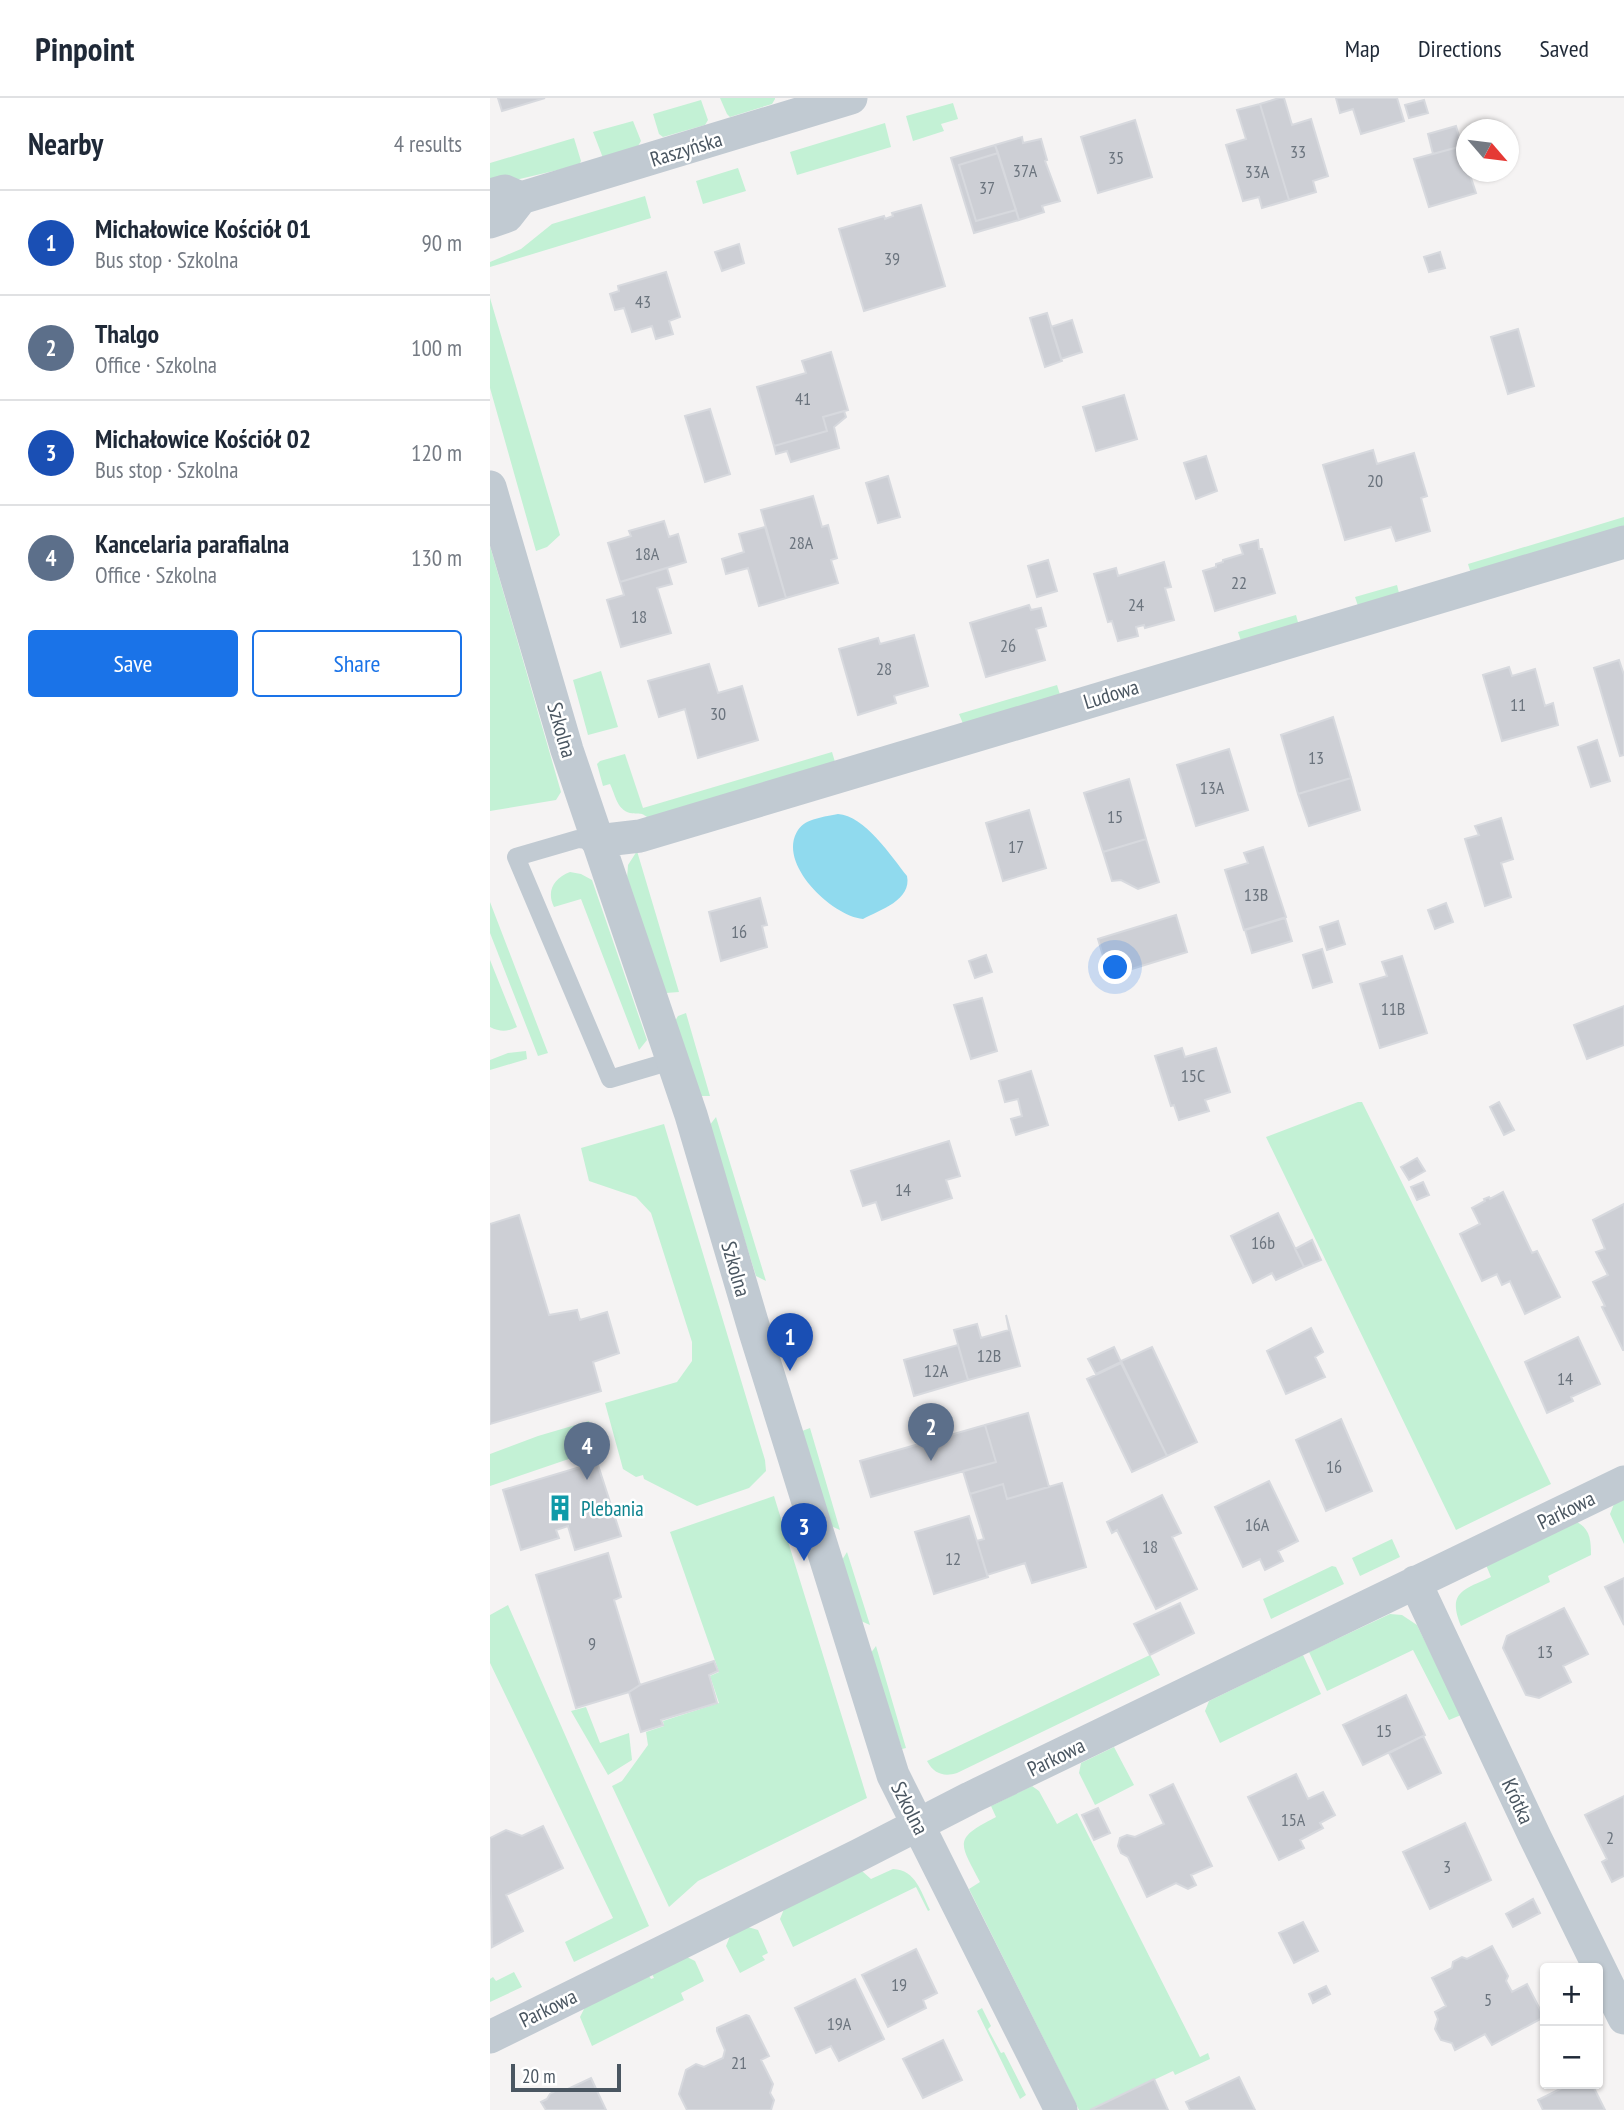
<!DOCTYPE html>
<meta charset="utf-8">
<style>
:root{--surface:#fff;--page:#f2f2f3;--text:#1f2937;--muted:#747a83;--line:#e0e1e3;--accent:#1a73e8}
body{margin:0;font-family:"PT Sans Narrow",sans-serif;background:var(--page);color:var(--text)}
.controls{position:absolute;right:21px;bottom:21px;display:grid;overflow:hidden;border-radius:7px;box-shadow:0 2px 5px #0004}
.controls button{width:63px;height:63px;display:grid;place-items:center;padding:0;border:0;border-bottom:2px solid var(--line);background:var(--surface);color:var(--text);font:35px sans-serif}
.compass{position:absolute;left:966px;top:21px;width:63px;height:63px;border-radius:50%;background:var(--surface);box-shadow:0 2px 5px #0004;rotate:118deg}
.scale{position:absolute;left:21px;bottom:18px;width:110px;box-sizing:border-box;padding-left:7px;border:4px solid #4a5661;border-top:0;font-size:19px;line-height:24px;white-space:nowrap;color:#4a5661;-webkit-text-stroke:5px #fff;paint-order:stroke}
.you{position:absolute;left:626px;top:870px;width:24px;height:24px;margin:-18px;border:5px solid #fff;border-radius:50%;background:#1a73e8;box-shadow:0 0 0 10px #1a73e833}
.badge{display:grid;place-items:center;width:46px;height:46px;border-radius:50%;background:var(--accent);color:#fff;font-size:23px;font-weight:700}
.pin{position:absolute;translate:-50% -58px;filter:drop-shadow(0 2px 4px #0008)}
.pin::after{content:'';position:absolute;top:37px;width:24px;height:21px;background:inherit;clip-path:polygon(0 0,100% 0,50% 100%)}
.list{margin:0;padding:0;list-style:none}
h2{display:flex;justify-content:space-between;align-items:center;height:91px;margin:0;padding:0 28px;font-size:30px}
h2 small{font-size:23px;font-weight:400;color:var(--muted)}
.list li{display:grid;grid-template-columns:46px 1fr auto;gap:21px;align-items:center;box-sizing:border-box;height:105px;padding:0 28px;border-top:2px solid var(--line)}
.list b{display:block;font-size:26px;white-space:nowrap}
.list p{margin:0;font-size:23px;white-space:nowrap;color:var(--muted)}
.list em{font-size:23px;font-style:normal;color:var(--muted)}
.actions{display:flex;gap:14px;padding:21px 28px}
.actions a{flex:1;padding:16px 0;border:2px solid var(--accent);border-radius:7px;text-align:center;font-size:24px;color:var(--accent)}
.actions .main{background:var(--accent);color:#fff}
.map{position:relative;flex:none;width:1134px;height:2012px;overflow:hidden}
header{display:flex;align-items:center;gap:42px;box-sizing:border-box;height:98px;padding:0 35px;background:var(--surface);border-bottom:2px solid var(--line)}
header strong{font-size:33px}
nav{display:flex;gap:38px;margin-inline-start:auto;font-size:24px}
main{display:flex}
aside{flex:1;background:var(--surface)}
.map>svg:first-child{display:block}
.green{fill:#c3f1d5}
.water{fill:#90daee}
.building{fill:#cdcfd5;stroke:#d7d9de;stroke-width:2}
.lines{fill:none;stroke-linecap:round;stroke-linejoin:round}
.lane{stroke:#c1cad2;stroke-width:18}
.street{stroke:#c1cad2;stroke-width:33}
.labels{text-anchor:middle;dominant-baseline:central;stroke-width:5;stroke-linejoin:round;paint-order:stroke}
.number-label{font-size:18px;fill:#6b747e}
.street-label{font-size:21px;fill:#4a5661;stroke:#fff}
.culture-label{font-size:21px;fill:#0d838f;stroke:#fff;text-anchor:start}
</style>
<header>
<strong>Pinpoint</strong>
<nav><a>Map</a><a>Directions</a><a>Saved</a></nav>
</header>
<main>
<aside>
<h2>Nearby<small>4 results</small></h2>
<ul class="list">
<li><span class="badge" style="background:#1a4fb4">1</span><div><b>Michałowice Kościół 01</b><p>Bus stop · Szkolna</p></div><em>90 m</em></li>
<li><span class="badge" style="background:#5c6f8a">2</span><div><b>Thalgo</b><p>Office · Szkolna</p></div><em>100 m</em></li>
<li><span class="badge" style="background:#1a4fb4">3</span><div><b>Michałowice Kościół 02</b><p>Bus stop · Szkolna</p></div><em>120 m</em></li>
<li><span class="badge" style="background:#5c6f8a">4</span><div><b>Kancelaria parafialna</b><p>Office · Szkolna</p></div><em>130 m</em></li>
</ul>
<div class="actions"><a class="main">Save</a><a>Share</a></div>
</aside>
<div class="map">
<svg width="1134" height="2012" viewBox="0 0 1134 2012">
<rect width="100%" height="100%" fill="#f5f3f3"/>
<path class="green" d="M230,0H285V1L282,6L240,19L237,16Z
M211,2L218,22L215,27L173,39L169,36L163,16Z
M463,5L468,21L451,26L454,33L423,43L416,18Z
M143,23L151,43L148,48L113,60L103,34Z
M395,25L401,49L307,77L300,54Z
M84,40L91,63L89,67L0,88V65Z
M248,70L256,93L213,106L206,83Z
M155,98L161,120L0,169V164L31,151L62,126Z
M0,200L70,437L57,449L46,453L0,290Z
M1134,419V434L982,479L978,466Z
M0,448L71,694L66,702L0,713Z
M907,487L910,499L869,511L865,499Z
M806,517L809,528L752,546L748,534Z
M111,573L128,629L98,637L83,582Z
M567,587L571,600L474,628L469,616Z
M342,654L345,664L161,722C150,713 152,717 140,715C127,712 125,696 120,686L113,688L107,666L110,663L135,656L153,710Z
M147,753L189,894L176,895L137,781L138,767Z
M80,774L91,776L102,782L157,942L149,952L91,801L64,809C56,793 64,780 80,774Z
M0,804L58,955L48,958L0,835Z
M0,862L27,929C17,934 10,934 0,929Z
M196,915L220,998H210L185,923L188,918Z
M36,953L37,961L0,972V962L18,955Z
M868,1004H872L1061,1386L966,1432L776,1039Z
M226,1019L276,1183L266,1178L219,1028Z
M174,1026L275,1362L276,1373L259,1390L207,1408L154,1381L153,1377L146,1379L133,1371L115,1305L187,1284L202,1263V1244L161,1115L146,1099L99,1083L91,1050Z
M99,1323L108,1351L0,1388V1356L48,1338Z
M320,1330L350,1432L341,1428L312,1333Z
M284,1398L377,1700L208,1783L179,1809L122,1688L132,1683L158,1647L156,1634L174,1628L173,1623L229,1605L220,1578L229,1574L180,1434Z
M1134,1401V1446L1120,1416L1124,1406Z
M1087,1424C1100,1431 1101,1442 1101,1457L1058,1478L1060,1484L971,1528C957,1494 973,1492 1001,1479L996,1467Z
M902,1441L910,1459L870,1478L862,1460Z
M357,1454L380,1527L371,1523L352,1462Z
M842,1468L846,1469L854,1486L781,1521L773,1501Z
M18,1507L159,1828L84,1864L75,1844L123,1820L0,1565V1517Z
M900,1516L912,1517L927,1527L971,1617L959,1622L923,1552L837,1593L819,1554Z
M386,1548L416,1650L412,1651L380,1556Z
M660,1557L670,1577L467,1675C454,1679 444,1676 437,1663Z
M813,1557L831,1596L730,1645L715,1613L719,1603Z
M96,1609L110,1645L139,1635L142,1662L118,1677L81,1613Z
M624,1649L644,1687L605,1707L589,1675L591,1665Z
M542,1688L549,1693L567,1726L587,1715L710,1959L718,1955L720,1961L685,1977L683,1973L600,2012H589L479,1791L490,1784C469,1744 463,1741 506,1719L501,1708Z
M403,1771C426,1772 431,1794 440,1812L438,1813L426,1789L303,1849L290,1821L294,1811L372,1773L381,1781Z
M258,1829L268,1832L278,1855L272,1858L275,1862L250,1875L236,1848L240,1838Z
M197,1859L205,1863L214,1883L191,1895L194,1902L102,1948L90,1919L95,1909L159,1878L161,1881L164,1880L162,1876Z
M24,1874L32,1889L0,1904V1881L3,1879L6,1883Z
M492,1910L501,1928L498,1931L511,1955L514,1954L536,1997L530,2001L487,1913Z"/>
<path class="water" d="M348,716C374,717 402,759 417,778C422,802 390,812 373,821C342,818 286,765 308,732C316,720 335,719 348,716Z"/>
<path class="building" d="M8,0H55L12,13Z
M789,0H794L802,27L821,21L838,78L823,83L826,94L799,102L770,6Z
M846,0H907L914,23L871,36L863,11L850,15Z
M934,2L938,15L919,20L915,7Z
M770,6L799,102L772,110L769,99L753,103L736,47L756,41L747,12Z
M645,22L662,79L608,95L591,39Z
M966,28L972,48L943,56L938,36Z
M532,39L533,45L551,41L557,62L555,63L570,103L552,108L554,114L529,122L505,47Z
M505,47L508,55L469,67L486,123L526,112L529,122L484,135L461,60Z
M972,48L976,74H979L986,95L939,109L924,61Z
M508,55L526,112L486,123L469,67Z
M431,107L455,188L374,213L349,131L394,118L395,121L403,118L402,115Z
M249,146L254,165L232,173L225,154Z
M950,154L955,170L939,174L934,159Z
M176,174L190,219L179,223L183,236L166,241L162,228L142,234L134,210L125,212L120,196L129,193L128,188Z
M557,215L572,263L555,269L540,220Z
M582,222L592,254L571,261L561,229Z
M1028,231L1044,288L1018,296L1001,239Z
M341,254L358,312L333,319L337,333L284,348L267,289L316,275L312,263Z
M634,297L647,341L606,353L593,309Z
M220,311L240,376L215,384L195,318Z
M354,313L356,319L344,329L349,350L301,364L297,353L286,356L284,348L337,333L333,319Z
M883,352L887,366L924,355L937,398L931,400L940,433L906,443L901,429L855,442L833,367Z
M716,358L727,393L706,401L694,365Z
M398,378L410,419L388,425L376,385Z
M323,398L332,429L338,427L347,460L341,462L348,485L296,500L271,412Z
M174,423L179,439L188,436L196,464L130,484L118,445L141,438L139,433Z
M275,429L296,500L269,508L258,470L236,476L232,461L254,454L249,436Z
M768,442L769,451H772L785,495L725,513L713,473L726,469V466L733,464V462L753,456L750,447Z
M558,462L567,493L547,499L538,468Z
M674,464L681,489L675,490L684,522L655,530L654,527L646,529L648,538L628,543L622,523L618,524L604,476L626,470L628,478Z
M177,470L182,486L167,490L181,535L131,549L117,502L134,497L130,484Z
M539,507L541,512L551,510L556,528L546,531L555,562L496,579L480,525Z
M424,537L438,588L404,598L406,605L368,617L349,551L388,540L390,546Z
M1129,562L1134,577V657L1130,658L1104,570Z
M219,566L228,595L252,588L268,642L208,660L195,611L169,619L158,583Z
M1019,569L1022,578L1045,571L1055,608L1063,605L1068,627L1012,643L993,577Z
M843,619L861,680L808,696L791,637Z
M1107,642L1120,683L1101,689L1088,649Z
M739,651L758,712L706,728L687,667Z
M861,680L870,712L819,728L808,696Z
M639,681L656,741L613,754L594,695Z
M539,712L556,770L513,783L496,725Z
M1011,720L1023,761L1011,765L1021,799L995,808L975,741L989,737L985,728Z
M656,741L669,784L648,791L631,782L622,783L613,754Z
M773,749L796,819L754,832L735,772L758,765L754,755Z
M270,800L277,827L272,828L277,849L231,863L219,814Z
M956,805L963,824L945,831L938,812Z
M686,817L697,854L619,878L608,841Z
M795,820L802,843L762,855L755,832Z
M848,823L855,846L837,852L830,829Z
M832,851L842,884L823,890L813,857Z
M496,857L502,874L485,880L479,863Z
M912,858L937,935L890,950L870,886L897,878L892,864Z
M492,900L507,953L481,961L464,907Z
M1134,908V947L1097,961L1084,927Z
M692,950L695,959L726,950L740,994L715,1002L719,1013L689,1022L684,1007L681,1008L665,958Z
M541,973L558,1027L526,1037L521,1021L532,1018L528,1001L515,1004L509,983Z
M1009,1004L1024,1032L1014,1037L1000,1009Z
M459,1043L470,1078L456,1082L462,1100L392,1122L386,1104L373,1108L361,1073Z
M927,1060L935,1073L919,1082L911,1069Z
M933,1084L939,1097L927,1102L921,1089Z
M1013,1094L1042,1155L1047,1153L1070,1199L1035,1216L1020,1183L1012,1187L1007,1176L992,1183L970,1136L990,1126L982,1110L995,1103L994,1101L999,1099L1000,1101Z
M1134,1106V1252H1133L1112,1209L1115,1208L1103,1184L1118,1177L1106,1154L1115,1151L1103,1122Z
M788,1115L814,1169L786,1182L782,1175L763,1185L741,1138Z
M29,1117L59,1217L87,1212L90,1222L117,1214L129,1255L103,1264L111,1293L0,1326V1126Z
M822,1142L831,1162L814,1169L805,1151Z
M516,1217L530,1268L478,1282L464,1232L487,1226L491,1240L519,1232Z
M821,1230L833,1254L825,1259L835,1279L796,1296L777,1253Z
M1088,1239L1110,1286L1081,1299L1083,1303L1057,1315L1035,1264Z
M468,1247L478,1282L424,1298L414,1262Z
M624,1249L631,1264L606,1276L598,1261Z
M662,1249L707,1344L677,1358L631,1263Z
M631,1265L677,1358L642,1374L597,1281Z
M538,1315L559,1389L517,1401L513,1386L480,1396L473,1373L506,1364L495,1327Z
M851,1321L882,1393L836,1413L806,1342Z
M495,1327L506,1364L381,1399L370,1363Z
M107,1364L131,1438L85,1452L78,1428L66,1432L69,1440L31,1452L13,1392Z
M779,1383L808,1443L788,1453L793,1463L775,1472L770,1461L753,1469L725,1409Z
M572,1385L596,1469L542,1485L535,1465L497,1477L487,1443L494,1441L480,1396L513,1386L517,1401Z
M672,1397L691,1435L682,1439L707,1491L666,1511L627,1432L622,1435L617,1424Z
M479,1418L498,1479L444,1496L425,1434Z
M118,1455L131,1499L124,1502L150,1587L139,1594L86,1610L46,1477Z
M1134,1480V1527L1115,1489Z
M690,1505L704,1535L660,1557L644,1526Z
M1074,1510L1098,1556L1073,1568L1081,1584L1049,1600L1036,1597L1013,1550L1017,1538Z
M224,1563L228,1573L219,1577L227,1605L171,1622L173,1627L151,1634L139,1594L150,1587Z
M916,1597L935,1637L873,1667L853,1627Z
M933,1638L951,1675L918,1691L899,1655Z
M806,1676L818,1701L833,1694L845,1717L830,1725L833,1730L810,1742L814,1750L789,1762L758,1699Z
M683,1686L722,1768L701,1777L706,1787L698,1791L686,1785L657,1799L638,1759L631,1755L628,1748L630,1740L637,1737L645,1739L674,1726L660,1697Z
M1134,1698V1778L1122,1784L1112,1764L1117,1761L1095,1717Z
M608,1710L620,1735L604,1742L592,1717Z
M975,1725L1001,1782L940,1811L913,1754Z
M53,1728L73,1770L16,1797L33,1833L2,1849L0,1740L16,1732L32,1738Z
M1043,1801L1050,1815L1023,1829L1016,1816Z
M813,1824L828,1853L804,1865L789,1835Z
M1002,1848L1018,1878L1016,1883L1022,1894L1037,1886L1054,1919L1002,1947L995,1936L965,1952L962,1945L951,1942L945,1931L948,1921L945,1914L956,1908L942,1880L962,1870L963,1864L972,1859L977,1861Z
M426,1851L447,1895L433,1902L436,1910L398,1929L372,1877Z
M365,1881L394,1941L349,1963L341,1948L326,1955L305,1910Z
M836,1888L840,1896L823,1905L819,1896Z
M256,1917L259,1918L279,1958L271,1962L283,1986L280,1995L284,2002L281,2012H197L189,1996L196,1972L206,1966L214,1969L233,1960L235,1952L227,1933V1930Z
M453,1942L472,1982L433,2000L413,1961Z
M749,1979L765,2012H700L696,2004Z
M101,1980L116,2012H56L51,2004L57,2001L60,1996L67,1992L78,1991Z
M664,1981L678,2012H600Z
M1080,1986H1102L1115,2012H1053L1048,2002Z"/>
<g class="lines">
<path class="lane" d="M107,743L88,741L26,759L120,981L181,963"/>
<path class="street" d="M0,97L15,93L31,100
M0,124L17,118L31,100L361,0
M0,389L77,652L201,1017L265,1234L403,1677L571,2012
M107,743L150,738L1134,444
M925,1484L1045,1739L1134,1920
M0,1939L369,1757L480,1700L1134,1384"/>
</g>
<defs>
<g id="building-bare" transform="scale(2.1)"><path d="M-4-6H4V6H1V3H-1V6H-4ZM-2.5-4.3h1.7v1.8h-1.7ZM.8-4.3h1.7v1.8H.8ZM-2.5-1h1.7V.8h-1.7ZM.8-1h1.7V.8H.8Z" fill="#0f9aa8" stroke="#fff" stroke-width="2.5" paint-order="stroke"/></g>
</defs>
<g fill-rule="evenodd">
<use href="#building-bare" x="70" y="1410"/>
</g>
<g class="labels">
<g class="number-label">
<text x="808" y="53">33</text>
<text x="626" y="59">35</text>
<text x="535" y="72">37A</text>
<text x="767" y="73">33A</text>
<text x="497" y="89">37</text>
<text x="402" y="160">39</text>
<text x="153" y="203">43</text>
<text x="313" y="300">41</text>
<text x="885" y="382">20</text>
<text x="311" y="444">28A</text>
<text x="157" y="455">18A</text>
<text x="749" y="484">22</text>
<text x="646" y="506">24</text>
<text x="149" y="518">18</text>
<text x="518" y="547">26</text>
<text x="394" y="570">28</text>
<text x="1028" y="606">11</text>
<text x="228" y="615">30</text>
<text x="826" y="659">13</text>
<text x="722" y="689">13A</text>
<text x="625" y="718">15</text>
<text x="526" y="748">17</text>
<text x="766" y="796">13B</text>
<text x="249" y="833">16</text>
<text x="903" y="910">11B</text>
<text x="703" y="977">15C</text>
<text x="413" y="1091">14</text>
<text x="773" y="1144">16b</text>
<text x="499" y="1257">12B</text>
<text x="446" y="1272">12A</text>
<text x="1075" y="1280">14</text>
<text x="844" y="1368">16</text>
<text x="767" y="1426">16A</text>
<text x="660" y="1448">18</text>
<text x="463" y="1460">12</text>
<text x="102" y="1545">9</text>
<text x="1055" y="1553">13</text>
<text x="894" y="1632">15</text>
<text x="803" y="1721">15A</text>
<text x="1120" y="1739">2</text>
<text x="957" y="1768">3</text>
<text x="409" y="1886">19</text>
<text x="998" y="1901">5</text>
<text x="349" y="1925">19A</text>
<text x="249" y="1964">21</text>
</g>
<g class="street-label">
<text transform="translate(196 51) rotate(-17)">Raszyńska</text>
<text transform="translate(621 596) rotate(-17)">Ludowa</text>
<text transform="translate(72 632) rotate(74)">Szkolna</text>
<text transform="translate(246 1171) rotate(74)">Szkolna</text>
<text transform="translate(1076 1412) rotate(-26)">Parkowa</text>
<text transform="translate(566 1659) rotate(-26)">Parkowa</text>
<text transform="translate(1028 1703) rotate(65)">Krótka</text>
<text transform="translate(420 1710) rotate(63)">Szkolna</text>
<text transform="translate(58 1910) rotate(-26)">Parkowa</text>
</g>
<g class="culture-label">
<text x="91" y="1410">Plebania</text>
</g>
</g>
</svg>
<div class="controls">
<button>+</button>
<button>−</button>
</div>
<svg class="compass" viewBox="-18 -18 36 36"><path d="M0-13l5 13h-10z" fill="#e53935"/><path d="M0 13l5-13h-10z" fill="#747a83"/></svg>
<div class="scale">20 m</div>
<div class="you"></div>
<div class="pin badge" style="left:300px;top:1273px;background:#1a4fb4">1</div>
<div class="pin badge" style="left:441px;top:1363px;background:#5c6f8a">2</div>
<div class="pin badge" style="left:314px;top:1463px;background:#1a4fb4">3</div>
<div class="pin badge" style="left:97px;top:1382px;background:#5c6f8a">4</div>
</div>
</main>
